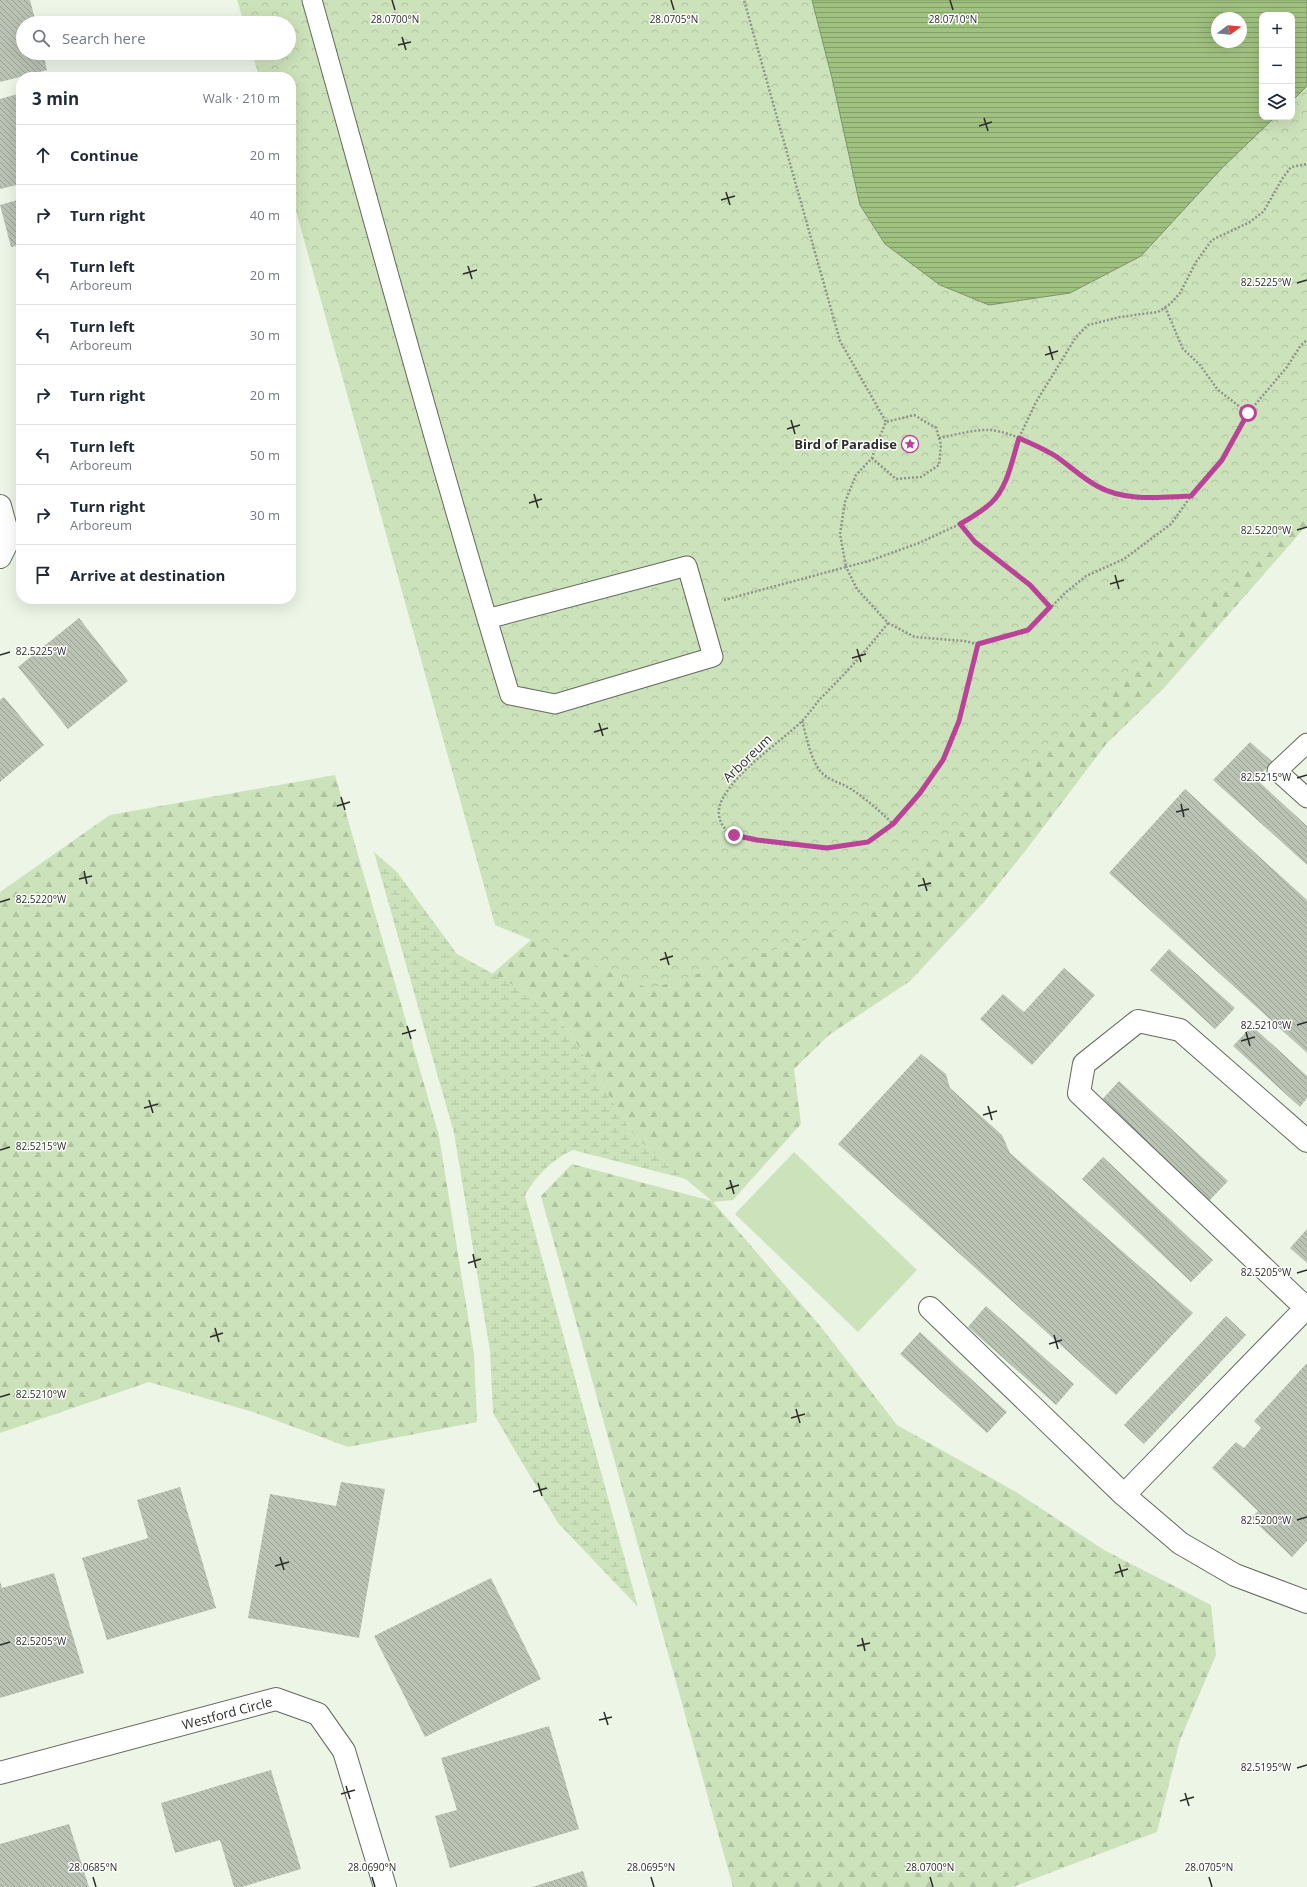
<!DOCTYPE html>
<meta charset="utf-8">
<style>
:root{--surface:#fff;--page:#f2f2f3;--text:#1f2937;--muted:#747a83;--line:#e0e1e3}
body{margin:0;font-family:"Open Sans",sans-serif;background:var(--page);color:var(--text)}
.controls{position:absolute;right:12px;top:12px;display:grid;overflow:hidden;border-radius:8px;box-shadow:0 4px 16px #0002}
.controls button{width:36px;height:36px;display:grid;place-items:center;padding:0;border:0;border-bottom:1px solid var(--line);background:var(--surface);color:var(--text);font:20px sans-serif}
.compass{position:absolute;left:1211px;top:12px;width:36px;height:36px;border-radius:50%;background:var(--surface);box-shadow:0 4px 16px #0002;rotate:74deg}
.stop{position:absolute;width:12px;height:12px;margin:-9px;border:3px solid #ba4297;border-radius:50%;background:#fff}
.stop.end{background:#ba4297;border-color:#fff;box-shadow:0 1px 4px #0008}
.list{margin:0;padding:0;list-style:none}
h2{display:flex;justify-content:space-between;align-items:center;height:52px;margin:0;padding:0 16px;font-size:17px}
h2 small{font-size:13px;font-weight:400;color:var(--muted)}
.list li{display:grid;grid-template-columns:26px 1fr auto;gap:12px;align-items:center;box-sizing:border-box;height:60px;padding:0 16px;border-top:1px solid var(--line)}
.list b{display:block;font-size:15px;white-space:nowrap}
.list p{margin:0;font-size:13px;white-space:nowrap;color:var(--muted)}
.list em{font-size:13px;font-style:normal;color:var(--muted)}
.icon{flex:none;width:22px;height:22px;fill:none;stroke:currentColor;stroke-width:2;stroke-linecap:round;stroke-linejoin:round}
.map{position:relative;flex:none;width:1307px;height:1887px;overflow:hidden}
.search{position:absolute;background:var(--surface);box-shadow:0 4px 16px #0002;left:16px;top:16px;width:280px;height:44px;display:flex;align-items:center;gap:10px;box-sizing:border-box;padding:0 14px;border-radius:22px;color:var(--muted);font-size:15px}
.panel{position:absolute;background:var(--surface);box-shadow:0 4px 16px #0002;left:16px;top:72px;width:280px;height:532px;border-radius:16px}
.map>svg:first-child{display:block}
.forest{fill:url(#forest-firs)}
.wetland{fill:url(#wetland-marsh)}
.park{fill:url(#park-crowns);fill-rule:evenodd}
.pitch{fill:#cce2ba}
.water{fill:url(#water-rules);stroke:#7d9566;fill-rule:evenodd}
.building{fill:url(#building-back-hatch)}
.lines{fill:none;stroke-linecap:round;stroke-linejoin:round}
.lane-casing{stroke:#636a5d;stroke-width:21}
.street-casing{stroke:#636a5d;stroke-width:24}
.path{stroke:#8e948a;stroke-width:2.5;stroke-dasharray:2 2;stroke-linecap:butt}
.lane{stroke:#fff;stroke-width:19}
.street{stroke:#fff;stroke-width:22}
.route{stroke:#ba4297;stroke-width:5}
.ticks{fill:none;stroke:#2a2d28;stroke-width:1.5}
.labels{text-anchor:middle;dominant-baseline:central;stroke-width:3;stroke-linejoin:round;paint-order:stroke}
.poi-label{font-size:13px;font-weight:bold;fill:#2a2d28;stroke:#fefefe;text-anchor:end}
.street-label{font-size:13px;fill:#2a2d28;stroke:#fefefe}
.ticks-label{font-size:10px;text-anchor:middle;fill:#2a2d28;stroke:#fefefe;stroke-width:3;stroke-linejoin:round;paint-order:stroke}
</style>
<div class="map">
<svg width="1307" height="1887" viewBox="0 0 1307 1887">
<defs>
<pattern id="forest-firs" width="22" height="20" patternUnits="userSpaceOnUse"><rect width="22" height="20" fill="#cce2ba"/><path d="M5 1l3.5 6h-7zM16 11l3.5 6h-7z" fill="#afc2a0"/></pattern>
<pattern id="wetland-marsh" width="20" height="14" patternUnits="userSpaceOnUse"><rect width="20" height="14" fill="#cce2ba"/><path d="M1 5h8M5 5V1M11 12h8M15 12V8" fill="none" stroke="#afc2a0"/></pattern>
<pattern id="park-crowns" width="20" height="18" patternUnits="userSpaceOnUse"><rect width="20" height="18" fill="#cce2ba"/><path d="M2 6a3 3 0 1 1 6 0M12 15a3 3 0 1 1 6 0" fill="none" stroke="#afc2a0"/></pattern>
<pattern id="water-rules" width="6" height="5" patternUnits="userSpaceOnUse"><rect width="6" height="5" fill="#a0c281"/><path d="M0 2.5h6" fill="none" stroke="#839e6a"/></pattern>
<pattern id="building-back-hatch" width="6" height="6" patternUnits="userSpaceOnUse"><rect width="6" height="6" fill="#bbc3b5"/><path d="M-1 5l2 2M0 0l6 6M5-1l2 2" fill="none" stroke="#989f93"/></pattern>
</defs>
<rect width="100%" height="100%" fill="#ecf5e6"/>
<path class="forest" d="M1307,381V525L1164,688L1107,743L1026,850L984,902L910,981L829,1035L794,1069L801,1124L733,1200L713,1202L821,1327L897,1425L1016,1492L1104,1550L1211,1605L1216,1655L1180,1740L1157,1832L1013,1887H733L541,1196L572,1164L712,1201L635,1137L568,1030L531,995L492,974L531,940L540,936Z
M335,775L439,1136L474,1354L477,1422L348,1447L253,1412L149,1382L0,1433V892L110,815Z"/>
<path class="wetland" d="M374,852L397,872L457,954L531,995L568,1030L635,1137L686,1179L573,1150C554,1158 534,1177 525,1196L638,1607L558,1523L493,1413L490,1351L454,1133Z"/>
<path class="park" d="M237,0H1307V510L1262,553L850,926L650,989L495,925L291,193V77H259L252,53H289V23H244ZM1262,15H1292V117H1262ZM1217,18H1241V42H1217Z"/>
<path class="pitch" d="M794,1152L917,1270L858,1332L735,1214Z"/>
<path class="water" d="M812,0H1307V86L1292,101V15H1262V117H1275L1223,167L1141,256L1070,293L989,305L940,285L885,244L860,205L832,78ZM1217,18H1241V42H1217Z"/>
<path class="building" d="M0,0H30L36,23H23V53H43L47,70L0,82Z
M21,93V184L0,189V99Z
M21,199V245L11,247L0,205Z
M21,267V287H20L16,268Z
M79,618L128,681L68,729L18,667Z
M4,697L44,745L0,782V700Z
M1250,742L1273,762L1256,779L1307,826V865L1213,780Z
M1185,789L1307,900V1053L1109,873Z
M1169,949L1235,1008L1215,1029L1150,970Z
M1064,968L1095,995L1032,1065L980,1019L1003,994L1024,1012Z
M1252,1026L1307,1076V1098L1300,1107L1233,1046Z
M921,1054L946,1074L950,1088L1002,1135L1010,1153L1193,1313L1116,1395L838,1144Z
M1119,1081L1228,1181L1207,1203L1098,1104Z
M1103,1157L1213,1260L1191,1282L1082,1179Z
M1307,1229V1263L1290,1248Z
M986,1306L1074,1384L1056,1405L968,1327Z
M1226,1316L1246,1335L1144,1444L1124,1425Z
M920,1332L1007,1412L987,1433L900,1354Z
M1307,1363V1541L1292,1557L1251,1518L1258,1511L1212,1468L1236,1442L1244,1448L1261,1428L1254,1421Z
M341,1482L385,1489L359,1638L248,1618L270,1494L336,1506Z
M180,1487L216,1608L107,1640L82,1558L148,1538L137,1500Z
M54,1573L84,1673L0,1698V1581L2,1588Z
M491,1578L541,1679L425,1737L374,1636Z
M549,1726L579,1829L450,1868L435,1816L457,1810L441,1758Z
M271,1770L301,1869L242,1887H234L220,1840L175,1853L161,1803Z
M69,1824L89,1887H0V1844Z
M583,1871L588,1887H532Z"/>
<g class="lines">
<g class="lane-casing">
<path id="lane" d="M312,0C377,232 440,465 510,695L555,704L713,657L687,566L487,619
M1307,743L1277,771L1307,798"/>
</g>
<g class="street-casing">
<path id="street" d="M0,506L9,539L0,557
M930,1308L1124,1495L1180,1543L1235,1575L1307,1602
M1306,1308L1079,1093L1084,1064L1138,1021L1180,1030L1307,1141
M1124,1495L1307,1307
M0,1773L276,1699L318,1714L344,1751L385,1887"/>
</g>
<path class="path" d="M1165,307L1183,349L1200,365L1218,390L1248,413
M939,438C956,435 974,429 991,430C1010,432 1043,447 1058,458C1071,468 1083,479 1098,487C1126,501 1160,497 1191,496L1171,524L1124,559L1086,576L1065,593L1029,630L978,644L964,641L915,637L888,623L857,589L846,567L869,561L919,543L960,524L991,502L999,493L1009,473L1019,438L1036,402L1076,337L1088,325L1120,317L1158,312L1170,304L1180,293L1196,262L1212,240L1250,222L1264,211L1282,179L1291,167L1307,164
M872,458L896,479L921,477L939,465L941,445L936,428L914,415L886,422
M1191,496L1222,460L1248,413L1287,367L1301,345L1307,340
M960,524L975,542L1030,585L1050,607
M724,600L846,567L840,534L845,502L856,475L872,458L877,443L886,422L840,341L744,0
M888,623C866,651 845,674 820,699C814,706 808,715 801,722C777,745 737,770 722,800C715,813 720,829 734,835C758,846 844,851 868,842C882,836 895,822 905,810C919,795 932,778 943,761C961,729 970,680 978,644
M802,721C807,737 810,760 822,773C830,781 842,783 851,789C866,799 880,811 893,824"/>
<use href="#lane" class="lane"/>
<use href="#street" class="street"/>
</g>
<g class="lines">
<path class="route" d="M734,835L757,840L827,848L868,842L893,824L920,793L943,760L959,721L978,644L1028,630L1050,607L1030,585L975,542L960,524C971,518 982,511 991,503C1008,487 1012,460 1019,438C1032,444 1045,449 1057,457C1071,467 1082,478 1097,486C1125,502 1161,497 1191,496L1222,460L1248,413"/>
</g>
<path class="ticks" d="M392,0L395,10M671,0L674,10M950,0L953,10M402,37L406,50M398,45L411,42M984,118L988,131M979,126L992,122M726,192L730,205M721,200L735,196M468,266L472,279M463,274L477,270M1297,283L1307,280M1049,346L1053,360M1045,355L1058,351M791,420L795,434M787,429L800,425M534,494L538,508M529,503L542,499M1297,530L1307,527M1115,575L1119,589M1110,584L1124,580M857,649L861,662M0,655L10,652M852,658L866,654M599,723L603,736M594,732L608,728M1297,778L1307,775M341,797L345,810M1181,804L1184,817M337,806L350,802M1176,812L1189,809M84,871L87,884M923,878L927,891M79,879L92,876M918,886L931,883M0,902L10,899M665,952L669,965M660,960L673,956M1297,1025L1307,1022M407,1026L411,1039M1246,1032L1250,1046M402,1034L416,1030M1241,1041L1255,1037M149,1100L153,1113M988,1106L992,1120M144,1108L158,1104M983,1115L997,1111M0,1150L10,1147M730,1180L734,1194M726,1189L739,1185M473,1254L476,1268M468,1263L481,1259M1297,1273L1307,1270M215,1328L219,1342M1054,1335L1058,1349M210,1337L223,1333M1049,1344L1062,1340M0,1397L10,1394M796,1409L800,1423M791,1418L805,1414M538,1483L542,1496M533,1492L547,1488M1297,1520L1307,1517M280,1557L284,1570M1119,1564L1123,1577M275,1566L289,1562M1115,1573L1128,1569M862,1638L865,1651M0,1645L10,1642M857,1646L870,1643M604,1712L608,1725M599,1720L612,1717M1297,1768L1307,1765M346,1786L350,1799M1185,1793L1189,1806M341,1794L355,1790M1180,1801L1194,1797M93,1877L96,1887M372,1877L375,1887M651,1877L654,1887M930,1877L933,1887M1209,1877L1212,1887"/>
<defs>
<g id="sight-ring" transform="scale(0.9)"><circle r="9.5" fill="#fefefe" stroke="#ba4297" stroke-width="1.5"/><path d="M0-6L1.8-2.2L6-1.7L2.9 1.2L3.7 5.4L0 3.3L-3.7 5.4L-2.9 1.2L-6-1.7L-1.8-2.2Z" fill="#ba4297"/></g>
</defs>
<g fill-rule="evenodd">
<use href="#sight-ring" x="910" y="444"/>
</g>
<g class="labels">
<g class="poi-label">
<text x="897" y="444">Bird of Paradise</text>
</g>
<g class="street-label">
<text transform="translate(747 758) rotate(-44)">Arboreum</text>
<text transform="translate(227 1713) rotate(-15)">Westford Circle</text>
</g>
</g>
<g class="ticks-label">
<text x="395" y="23">28.0700°N</text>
<text x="674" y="23">28.0705°N</text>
<text x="953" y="23">28.0710°N</text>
<text x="1266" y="286">82.5225°W</text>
<text x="1266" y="534">82.5220°W</text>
<text x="41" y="655">82.5225°W</text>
<text x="1266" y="781">82.5215°W</text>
<text x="41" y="903">82.5220°W</text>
<text x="1266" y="1029">82.5210°W</text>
<text x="41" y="1150">82.5215°W</text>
<text x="1266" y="1276">82.5205°W</text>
<text x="41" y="1398">82.5210°W</text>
<text x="1266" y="1524">82.5200°W</text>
<text x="41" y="1645">82.5205°W</text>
<text x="1266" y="1771">82.5195°W</text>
<text x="93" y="1871">28.0685°N</text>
<text x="372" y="1871">28.0690°N</text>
<text x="651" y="1871">28.0695°N</text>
<text x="930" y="1871">28.0700°N</text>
<text x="1209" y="1871">28.0705°N</text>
</g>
</svg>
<div class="controls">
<button>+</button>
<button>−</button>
<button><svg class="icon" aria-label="layers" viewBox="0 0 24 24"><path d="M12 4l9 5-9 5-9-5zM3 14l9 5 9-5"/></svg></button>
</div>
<svg class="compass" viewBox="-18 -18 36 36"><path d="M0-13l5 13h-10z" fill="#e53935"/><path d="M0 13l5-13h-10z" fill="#747a83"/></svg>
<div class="stop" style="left:1248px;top:413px"></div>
<div class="stop end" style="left:734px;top:835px"></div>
<div class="search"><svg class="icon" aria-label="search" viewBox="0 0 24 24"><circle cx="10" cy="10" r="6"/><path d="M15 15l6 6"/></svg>Search here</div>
<section class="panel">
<h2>3 min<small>Walk · 210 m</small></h2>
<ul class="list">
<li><svg class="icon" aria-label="ahead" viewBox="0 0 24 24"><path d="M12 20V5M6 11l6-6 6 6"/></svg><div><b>Continue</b></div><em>20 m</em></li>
<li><svg class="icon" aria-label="right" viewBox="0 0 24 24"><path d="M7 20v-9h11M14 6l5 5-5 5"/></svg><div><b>Turn right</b></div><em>40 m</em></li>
<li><svg class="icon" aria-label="left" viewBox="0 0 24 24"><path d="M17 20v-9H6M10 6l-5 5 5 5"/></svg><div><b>Turn left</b><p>Arboreum</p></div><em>20 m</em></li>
<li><svg class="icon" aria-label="left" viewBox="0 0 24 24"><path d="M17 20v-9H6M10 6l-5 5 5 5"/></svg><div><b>Turn left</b><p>Arboreum</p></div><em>30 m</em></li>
<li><svg class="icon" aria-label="right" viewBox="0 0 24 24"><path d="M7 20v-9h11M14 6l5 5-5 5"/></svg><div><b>Turn right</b></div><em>20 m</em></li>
<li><svg class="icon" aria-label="left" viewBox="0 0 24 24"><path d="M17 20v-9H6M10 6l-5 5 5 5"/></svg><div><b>Turn left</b><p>Arboreum</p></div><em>50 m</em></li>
<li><svg class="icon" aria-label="right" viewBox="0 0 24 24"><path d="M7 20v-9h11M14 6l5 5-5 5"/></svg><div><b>Turn right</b><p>Arboreum</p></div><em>30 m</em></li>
<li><svg class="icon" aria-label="arrive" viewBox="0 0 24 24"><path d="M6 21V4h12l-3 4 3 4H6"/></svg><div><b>Arrive at destination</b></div></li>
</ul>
</section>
</div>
